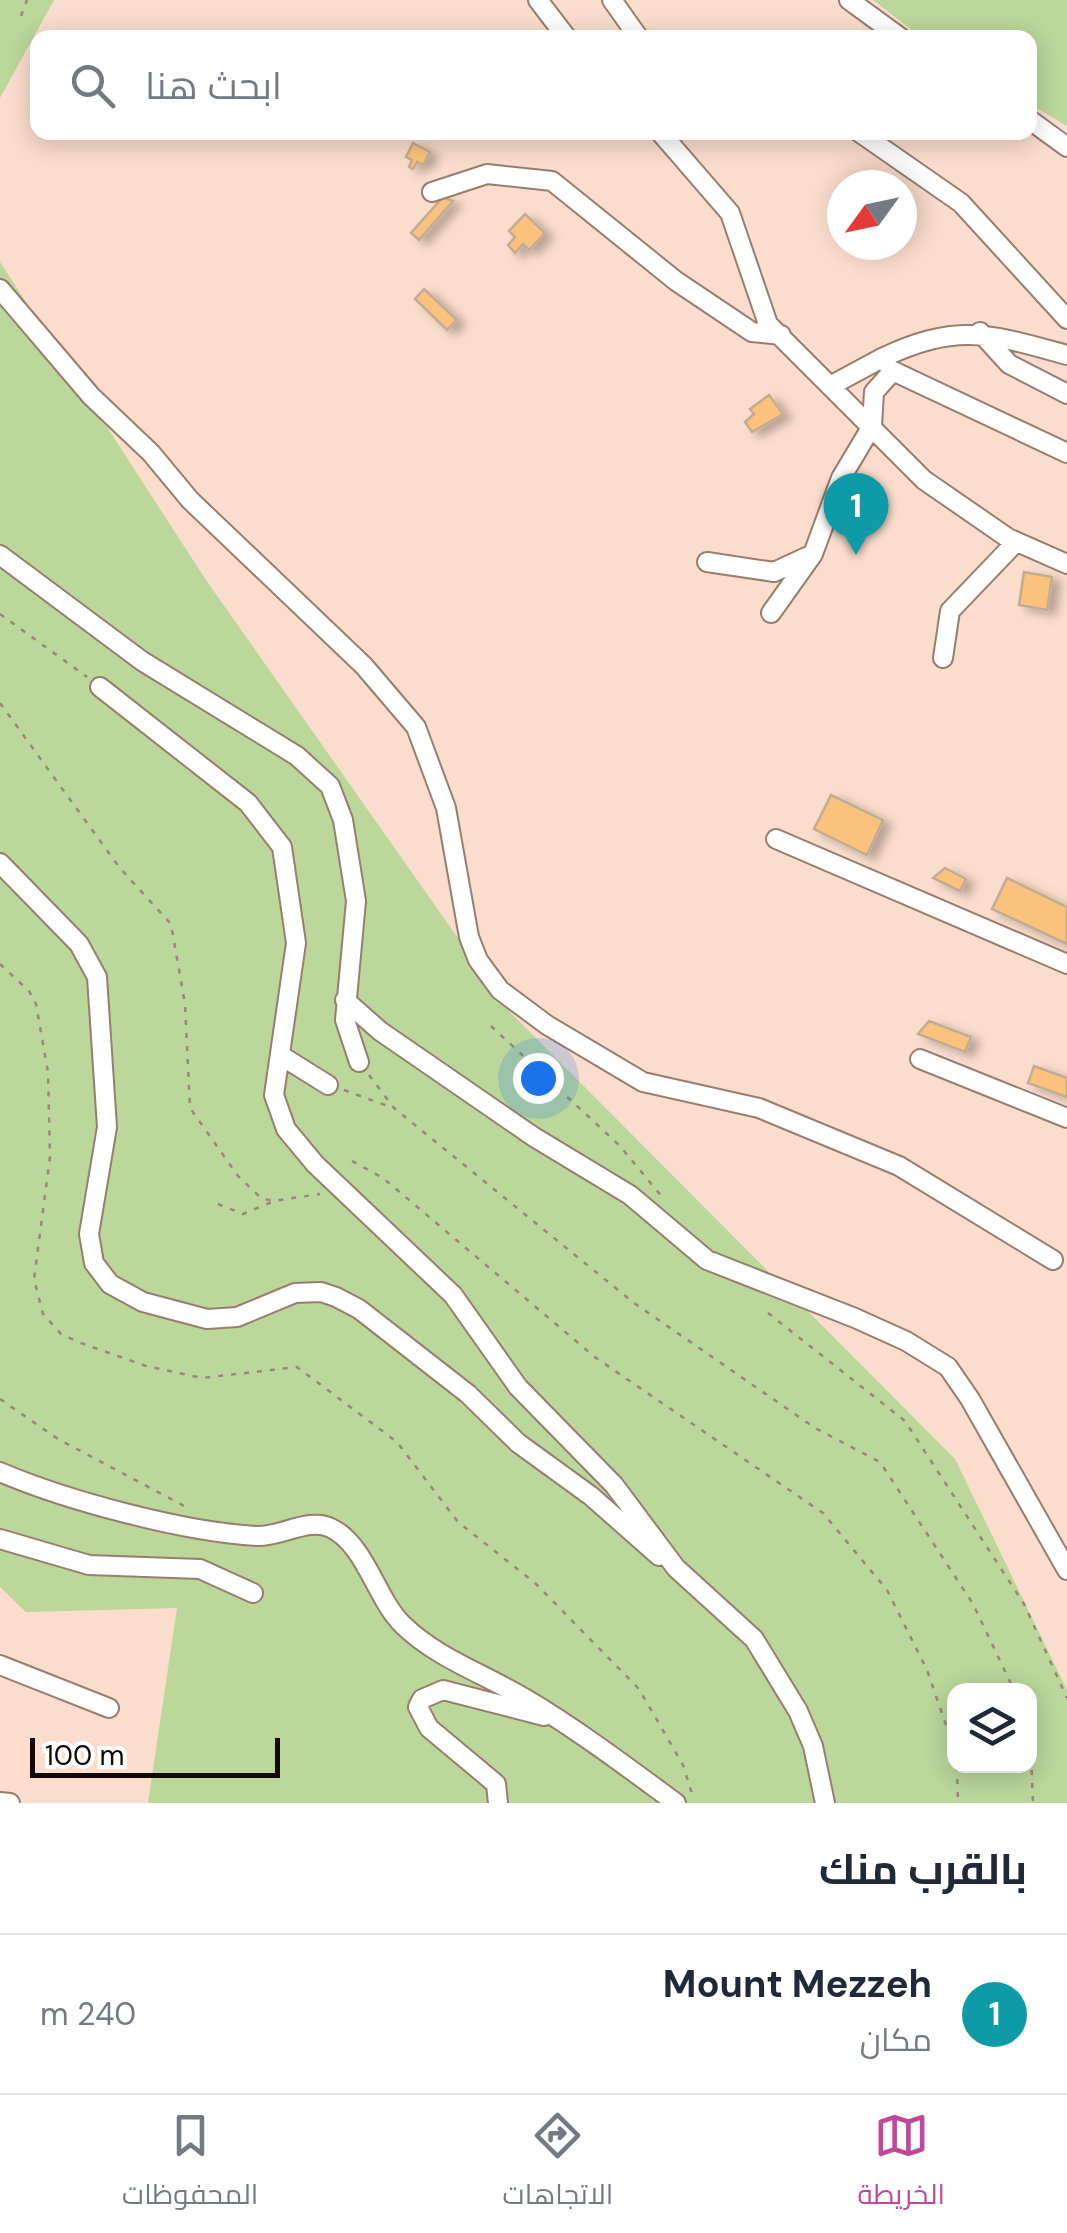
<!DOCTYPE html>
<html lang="ar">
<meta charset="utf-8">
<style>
:root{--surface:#fff;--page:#f2f2f3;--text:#1f2937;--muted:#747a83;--line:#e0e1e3;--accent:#c0479a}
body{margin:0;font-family:"DM Sans",Cairo,sans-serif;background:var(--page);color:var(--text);direction:rtl}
.controls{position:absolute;right:30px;bottom:30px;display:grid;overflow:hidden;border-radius:20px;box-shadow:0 5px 25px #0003}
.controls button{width:90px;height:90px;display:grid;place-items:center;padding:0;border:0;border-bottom:2px solid var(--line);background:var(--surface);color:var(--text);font:50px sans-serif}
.compass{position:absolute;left:827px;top:170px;width:90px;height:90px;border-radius:50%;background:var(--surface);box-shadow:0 5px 25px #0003;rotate:237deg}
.scale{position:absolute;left:30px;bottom:25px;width:250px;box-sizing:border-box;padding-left:10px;border:5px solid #120905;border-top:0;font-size:28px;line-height:35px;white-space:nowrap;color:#120905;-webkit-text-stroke:8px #fff;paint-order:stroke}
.you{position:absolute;left:538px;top:1078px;width:35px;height:35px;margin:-25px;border:8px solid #fff;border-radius:50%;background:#1a73e8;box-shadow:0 0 0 15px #1a73e833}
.badge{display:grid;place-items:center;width:65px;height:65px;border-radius:50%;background:var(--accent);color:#fff;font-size:32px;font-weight:700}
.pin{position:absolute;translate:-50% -82px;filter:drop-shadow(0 2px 5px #0008)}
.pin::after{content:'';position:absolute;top:52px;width:35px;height:30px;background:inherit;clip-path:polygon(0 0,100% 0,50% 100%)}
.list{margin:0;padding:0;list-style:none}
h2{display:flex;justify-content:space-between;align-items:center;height:130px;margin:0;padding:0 40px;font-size:42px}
h2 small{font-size:32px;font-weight:400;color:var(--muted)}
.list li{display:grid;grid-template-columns:65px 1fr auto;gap:30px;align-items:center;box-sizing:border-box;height:160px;padding:0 40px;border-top:2px solid var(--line)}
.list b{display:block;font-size:38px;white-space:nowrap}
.list p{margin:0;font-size:32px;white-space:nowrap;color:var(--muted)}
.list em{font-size:32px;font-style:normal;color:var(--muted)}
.icon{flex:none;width:55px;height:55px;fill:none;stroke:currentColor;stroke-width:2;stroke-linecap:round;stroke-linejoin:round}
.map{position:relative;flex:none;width:1067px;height:1803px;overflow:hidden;direction:ltr}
.search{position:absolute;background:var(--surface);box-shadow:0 5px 25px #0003;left:30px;right:30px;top:30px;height:110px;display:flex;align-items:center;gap:25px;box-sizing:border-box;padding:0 35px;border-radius:20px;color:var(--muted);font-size:38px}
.sheet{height:290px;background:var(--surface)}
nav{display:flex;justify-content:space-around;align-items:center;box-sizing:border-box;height:140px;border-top:2px solid var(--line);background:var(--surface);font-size:28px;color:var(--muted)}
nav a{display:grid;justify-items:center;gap:5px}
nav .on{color:var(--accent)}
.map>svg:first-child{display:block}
.green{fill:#bbd79a;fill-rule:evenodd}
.building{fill:#fac27b;stroke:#c0ad95;stroke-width:2.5;filter:url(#shadow)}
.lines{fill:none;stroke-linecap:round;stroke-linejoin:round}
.street-casing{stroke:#987e6e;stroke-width:22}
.path{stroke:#9b867a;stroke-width:2.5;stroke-dasharray:5 8;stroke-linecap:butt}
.street{stroke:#fff;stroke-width:18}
</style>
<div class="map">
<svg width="1067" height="1803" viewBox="0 0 1067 1803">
<defs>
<filter id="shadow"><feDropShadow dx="8" dy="4.5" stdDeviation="5" flood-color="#0004"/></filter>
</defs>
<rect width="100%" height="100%" fill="#faddcc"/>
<path class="green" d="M0,0H54L0,98Z
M873,0H1067V126L1030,104V38L921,37Z
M0,262L206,580L510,1012L955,1459L1067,1690V1803H148L177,1608L26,1612L0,1587ZM954,1690H1030V1766H954Z"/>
<path class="building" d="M413,143L430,152L423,165L417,162L413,169L409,167L412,160L406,157Z
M443,197L453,201L419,240L411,233Z
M525,214L545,233L529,250L523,244L515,253L508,245L515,237L509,231Z
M424,289L457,320L447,330L415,299Z
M769,395L783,414L752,432L745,422L754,414L750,409Z
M1024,572L1052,577L1047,610L1019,605Z
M831,795L883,820L867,855L814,829Z
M945,868L966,879L960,891L933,878Z
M1007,878L1067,907V944L992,909Z
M929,1021L971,1037L965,1052L918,1034Z
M1034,1066L1067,1078V1097L1028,1083Z"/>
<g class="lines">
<g class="street-casing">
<path id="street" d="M538,0L567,38
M612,0L639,38
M849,0L901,38
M1030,120L1067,147
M660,132L730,213L768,324L924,480L1008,538L1067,564
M859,132L961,203L1067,319
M432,192L487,174L552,181L676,281L752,332L781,335
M0,289L91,396L151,453L190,500L364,666L416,727L446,808L469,937L478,960L500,990L547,1025L643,1082L759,1108L899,1166L1053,1260
M980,332L1009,364L1067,394
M882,358C958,322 990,334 1067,355
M832,385L882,358L887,364
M0,555L142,661L297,756L330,786L343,820L356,901L345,1020L359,1062
M707,562L774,572L813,554L841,478L872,426L874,392L893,371L1067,453
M771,613L813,554
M943,658L950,611L1016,542
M100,687L248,803L282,847L296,943L274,1095L286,1129L315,1164L453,1295L518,1387L614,1485L676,1568L754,1639L798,1711L813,1746L825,1803
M776,839L1067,964
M0,863L79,944L97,977L107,1127L89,1234L94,1263L110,1284L143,1302L207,1319L237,1317L295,1293L321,1292L336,1297L359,1309L468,1394L518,1443L591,1496L659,1556
M345,1000L380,1031L534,1137L630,1195L707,1260L855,1318L906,1341L948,1367L970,1399L1067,1570
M280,1055L328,1085
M920,1059L1067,1118
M0,1472C68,1501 184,1532 257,1536C281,1537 309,1517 331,1528C366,1545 376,1599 403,1625C438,1659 485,1674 526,1699C578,1730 627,1767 676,1803
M0,1539L89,1565L200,1569L253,1593
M0,1665L109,1708
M0,1802L10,1803
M498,1803L496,1784L429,1728L418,1707L422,1699L443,1690L544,1716"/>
</g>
<path class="path" d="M21,16L27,0
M0,614L87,677
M0,703L119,867L171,924L185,1004L190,1108L238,1176L261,1198L273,1201L320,1194
M0,964L29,991L36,1004L48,1072L50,1157L34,1279L43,1314L61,1334L78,1342L146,1366L202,1378L297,1367L397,1442L458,1522L535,1583L639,1689L683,1765L693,1797
M491,1026L619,1145L663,1198
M369,1075L394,1108L634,1303L815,1428L880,1462L973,1604L1014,1690
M344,1090L393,1108
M352,1161L383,1178L596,1358L823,1513L887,1590L927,1670L954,1748
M218,1204L243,1214L272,1202
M768,1313L905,1421L1024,1604L1067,1698
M0,1399L58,1439L188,1508
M1030,1731L1033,1803
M957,1766L958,1803"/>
<use href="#street" class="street"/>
</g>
</svg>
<div class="controls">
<button><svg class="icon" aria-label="layers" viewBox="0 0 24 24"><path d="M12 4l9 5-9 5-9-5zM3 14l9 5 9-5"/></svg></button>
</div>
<svg class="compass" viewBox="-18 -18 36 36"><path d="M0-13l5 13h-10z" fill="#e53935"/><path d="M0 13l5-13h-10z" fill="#747a83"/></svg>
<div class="scale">100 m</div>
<div class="you"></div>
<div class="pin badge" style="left:856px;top:555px;background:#0f9aa8">1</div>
<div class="search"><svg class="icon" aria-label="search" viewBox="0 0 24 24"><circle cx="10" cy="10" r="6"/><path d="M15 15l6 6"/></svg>ابحث هنا</div>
</div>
<section class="sheet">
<h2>بالقرب منك<small></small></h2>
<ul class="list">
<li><span class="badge" style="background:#0f9aa8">1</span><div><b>Mount Mezzeh</b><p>مكان</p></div><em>240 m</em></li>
</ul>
</section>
<nav>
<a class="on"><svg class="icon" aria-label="map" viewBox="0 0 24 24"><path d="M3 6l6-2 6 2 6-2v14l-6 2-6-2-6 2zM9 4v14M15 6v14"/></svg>الخريطة</a>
<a><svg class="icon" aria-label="directions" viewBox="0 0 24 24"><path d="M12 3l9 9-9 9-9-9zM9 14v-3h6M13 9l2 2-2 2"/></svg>الاتجاهات</a>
<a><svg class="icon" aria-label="saved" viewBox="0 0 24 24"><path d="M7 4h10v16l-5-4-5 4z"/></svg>المحفوظات</a>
</nav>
